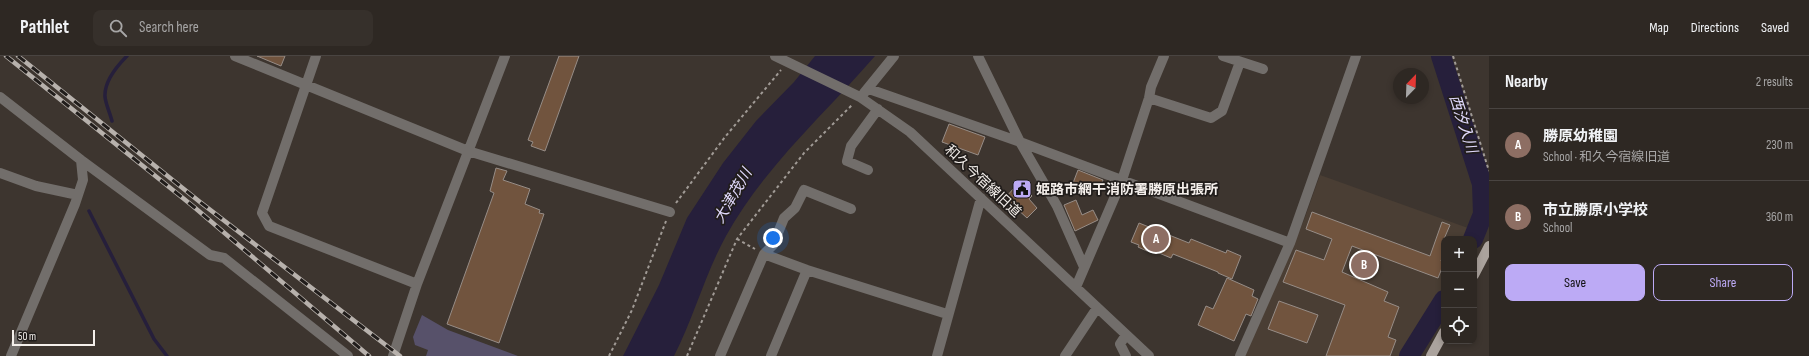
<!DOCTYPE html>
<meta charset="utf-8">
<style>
:root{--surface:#2e2823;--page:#36302b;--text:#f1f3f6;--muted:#a7a6a6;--line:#494441;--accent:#bcaaf5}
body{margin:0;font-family:"Sofia Sans Condensed","Noto Sans JP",sans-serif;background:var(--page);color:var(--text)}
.controls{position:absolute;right:12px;bottom:12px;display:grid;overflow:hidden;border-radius:8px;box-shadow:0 2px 6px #0003}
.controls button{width:36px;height:36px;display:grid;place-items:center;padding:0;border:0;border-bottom:1px solid var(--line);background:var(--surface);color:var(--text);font:20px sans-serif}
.compass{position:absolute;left:1393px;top:12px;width:36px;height:36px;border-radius:50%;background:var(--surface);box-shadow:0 2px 6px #0003;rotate:23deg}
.scale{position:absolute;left:12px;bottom:10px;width:83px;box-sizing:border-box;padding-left:4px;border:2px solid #f4efeb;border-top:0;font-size:11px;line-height:14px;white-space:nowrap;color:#f4efeb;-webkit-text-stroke:3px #211d1b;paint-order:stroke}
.you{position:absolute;left:773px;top:182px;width:14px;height:14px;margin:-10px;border:3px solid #fff;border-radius:50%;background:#1a73e8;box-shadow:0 0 0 6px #1a73e833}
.badge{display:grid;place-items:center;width:26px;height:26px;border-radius:50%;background:var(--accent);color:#fff;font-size:13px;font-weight:700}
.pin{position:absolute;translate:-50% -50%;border:2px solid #fff;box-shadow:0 1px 4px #0006}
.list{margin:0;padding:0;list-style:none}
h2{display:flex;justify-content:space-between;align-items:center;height:52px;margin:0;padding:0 16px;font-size:17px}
h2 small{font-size:13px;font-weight:400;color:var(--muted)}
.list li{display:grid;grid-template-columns:26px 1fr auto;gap:12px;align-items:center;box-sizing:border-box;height:72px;padding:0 16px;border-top:1px solid var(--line)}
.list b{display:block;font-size:15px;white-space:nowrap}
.list p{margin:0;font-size:13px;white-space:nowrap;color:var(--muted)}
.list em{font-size:13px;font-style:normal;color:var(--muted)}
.actions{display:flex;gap:8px;padding:12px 16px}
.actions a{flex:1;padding:9px 0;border:1px solid var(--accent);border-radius:8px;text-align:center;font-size:14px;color:var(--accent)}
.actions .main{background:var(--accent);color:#111}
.icon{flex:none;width:22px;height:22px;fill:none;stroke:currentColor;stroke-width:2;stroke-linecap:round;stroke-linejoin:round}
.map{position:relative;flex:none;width:1489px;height:300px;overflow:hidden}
header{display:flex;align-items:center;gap:24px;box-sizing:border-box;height:56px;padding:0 20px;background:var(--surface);border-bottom:1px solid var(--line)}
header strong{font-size:19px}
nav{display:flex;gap:22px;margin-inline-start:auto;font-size:14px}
.search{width:280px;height:36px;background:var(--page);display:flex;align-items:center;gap:10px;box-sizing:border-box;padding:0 14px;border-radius:8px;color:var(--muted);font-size:15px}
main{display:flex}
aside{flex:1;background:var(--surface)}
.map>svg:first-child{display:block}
.built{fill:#4a3e34}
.green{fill:#57516a}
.water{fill:#261f3b}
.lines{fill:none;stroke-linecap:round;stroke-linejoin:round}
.stream{stroke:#261f3b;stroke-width:3.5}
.river{stroke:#261f3b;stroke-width:20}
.building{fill:#71543e;stroke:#978d87}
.path{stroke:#a19b96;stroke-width:2;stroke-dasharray:3 3;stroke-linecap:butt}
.minor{stroke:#726e6b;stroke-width:10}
.major{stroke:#aba39d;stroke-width:10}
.rail-casing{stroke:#b7b1ac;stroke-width:4.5}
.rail{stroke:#211d1b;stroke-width:3;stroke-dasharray:9;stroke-linecap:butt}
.labels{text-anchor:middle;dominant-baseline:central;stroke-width:3.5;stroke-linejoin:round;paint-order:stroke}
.street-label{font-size:14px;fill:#f4efeb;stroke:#211d1b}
.poi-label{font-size:14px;font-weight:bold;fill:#f4efeb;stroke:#211d1b;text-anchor:start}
.water-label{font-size:15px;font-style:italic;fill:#e0d9fc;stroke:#211d1b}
</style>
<header>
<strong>Pathlet</strong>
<div class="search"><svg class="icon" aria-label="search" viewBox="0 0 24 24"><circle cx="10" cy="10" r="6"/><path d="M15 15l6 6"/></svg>Search here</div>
<nav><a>Map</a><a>Directions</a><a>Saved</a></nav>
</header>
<main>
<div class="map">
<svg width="1489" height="300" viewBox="0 0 1489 300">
<rect width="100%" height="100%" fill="#3d352f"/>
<path class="built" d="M1320,119L1468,172L1466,183H1444V235L1404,300H1245L1304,164Z"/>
<path class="green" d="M422,259L448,274L518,300H426L428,294L415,289L413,281Z"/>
<path class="water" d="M815,0H875C824,59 764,111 726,180C705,218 694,261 674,300H623L659,229L687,162L723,107L756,65L794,26Z"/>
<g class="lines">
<path class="stream" d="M112,65C110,57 106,49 105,41C104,26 117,10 127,0
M89,155L154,283L167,300"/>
<path class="river" d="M1441,0L1482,128L1483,158L1473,183
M1409,300L1444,244"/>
</g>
<path class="building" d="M257,0H285L281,10Z
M559,0H579L545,95L531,90L533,86L528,84Z
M949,68L985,81L978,99L942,86Z
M496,112L507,115L503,124L530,133L525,148L540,154L539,157L544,158L499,287L447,268L494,137L490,135Z
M1078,114L1103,124L1098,136L1073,127Z
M1015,131L1019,135L1023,131L1032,140L1029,143L1037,152L1027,162L1005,142Z
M1076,144L1082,159L1093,154L1098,164L1075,175L1064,149Z
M1312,156L1430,200L1442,166L1450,169L1444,183V196L1441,205L1444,207L1438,222L1352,190L1342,216L1388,236L1384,245L1399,251L1388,281L1396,284L1390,300H1326L1345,249L1283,226L1296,194L1324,204L1332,183L1306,173Z
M1139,167L1189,187L1191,183L1226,197L1227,194L1241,200L1232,223L1218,217V216L1173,198L1171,202L1147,192V195L1138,191L1139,189L1131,186Z
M1227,222L1254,234L1252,240L1258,243L1251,260L1246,258L1234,285L1198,269L1206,250L1213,253Z
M1279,245L1318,259L1307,287L1268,273Z"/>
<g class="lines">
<path class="path" d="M1453,0L1489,115
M676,147L725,81L781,14
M737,183L755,193
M609,300L632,254L666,165
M687,300L737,183L804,97L852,49"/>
<path class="minor" d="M235,0L468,95L670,156
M316,0L262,157L269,170L417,228
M775,0L860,41L910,76L1149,300
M978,0L1020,86L1057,150L1084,211
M1223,0L1263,13
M869,33L1020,86L1290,187
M864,37L894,0
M0,41L81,104L210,199L224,202L348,300
M1149,42L1211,62L1222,55L1240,6
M868,114L847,105L851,90L878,53
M0,117L36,130L78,139
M764,198L807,214L947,258
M1076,231L1122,124L1149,42L1151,31L1164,0
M11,300L75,148L83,124L81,104
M393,300L417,228L505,0
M720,300L764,198L773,189L784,162L795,152L804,134L851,153
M771,300L807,214
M937,300L981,142
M1065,300L1097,252
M1126,300L1120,288L1126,279
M1240,300L1290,187L1356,0"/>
<path class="major" d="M1474,219L1489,190
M1431,300L1444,276"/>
<g class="rail-casing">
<path id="rail" d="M6,0L194,151L369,300
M18,0L200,146L400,300"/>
</g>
<use href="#rail" class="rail"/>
</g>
<defs>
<g id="civic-square" transform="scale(1)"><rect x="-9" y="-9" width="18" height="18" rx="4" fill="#bcaaf5" stroke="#211d1b"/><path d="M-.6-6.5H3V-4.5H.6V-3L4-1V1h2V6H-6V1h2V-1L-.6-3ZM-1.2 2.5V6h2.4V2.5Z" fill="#111"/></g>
</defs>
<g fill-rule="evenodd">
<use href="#civic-square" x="1022" y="133"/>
</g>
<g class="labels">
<g class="street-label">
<text transform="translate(983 125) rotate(43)">和久今宿線旧道</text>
</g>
<g class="poi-label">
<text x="1036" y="133">姫路市網干消防署勝原出張所</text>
</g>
<g class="water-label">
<text transform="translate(1463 68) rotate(72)">西汐入川</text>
<text transform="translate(733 140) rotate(-60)">大津茂川</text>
</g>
</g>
</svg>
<div class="controls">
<button>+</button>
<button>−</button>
<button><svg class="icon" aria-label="locate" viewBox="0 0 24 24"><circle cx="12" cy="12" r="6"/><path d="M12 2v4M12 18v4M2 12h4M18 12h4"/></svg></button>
</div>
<svg class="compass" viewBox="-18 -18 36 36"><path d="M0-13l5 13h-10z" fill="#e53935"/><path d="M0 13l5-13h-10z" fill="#a7a6a6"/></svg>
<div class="scale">50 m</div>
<div class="you"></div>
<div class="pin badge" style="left:1156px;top:183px;background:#8d6e63">A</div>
<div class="pin badge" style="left:1364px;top:209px;background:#8d6e63">B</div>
</div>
<aside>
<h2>Nearby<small>2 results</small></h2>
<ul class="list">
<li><span class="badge" style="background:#8d6e63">A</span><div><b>勝原幼稚園</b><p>School · 和久今宿線旧道</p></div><em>230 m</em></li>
<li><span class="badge" style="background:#8d6e63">B</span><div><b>市立勝原小学校</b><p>School</p></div><em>360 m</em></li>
</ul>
<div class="actions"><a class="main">Save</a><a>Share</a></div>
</aside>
</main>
